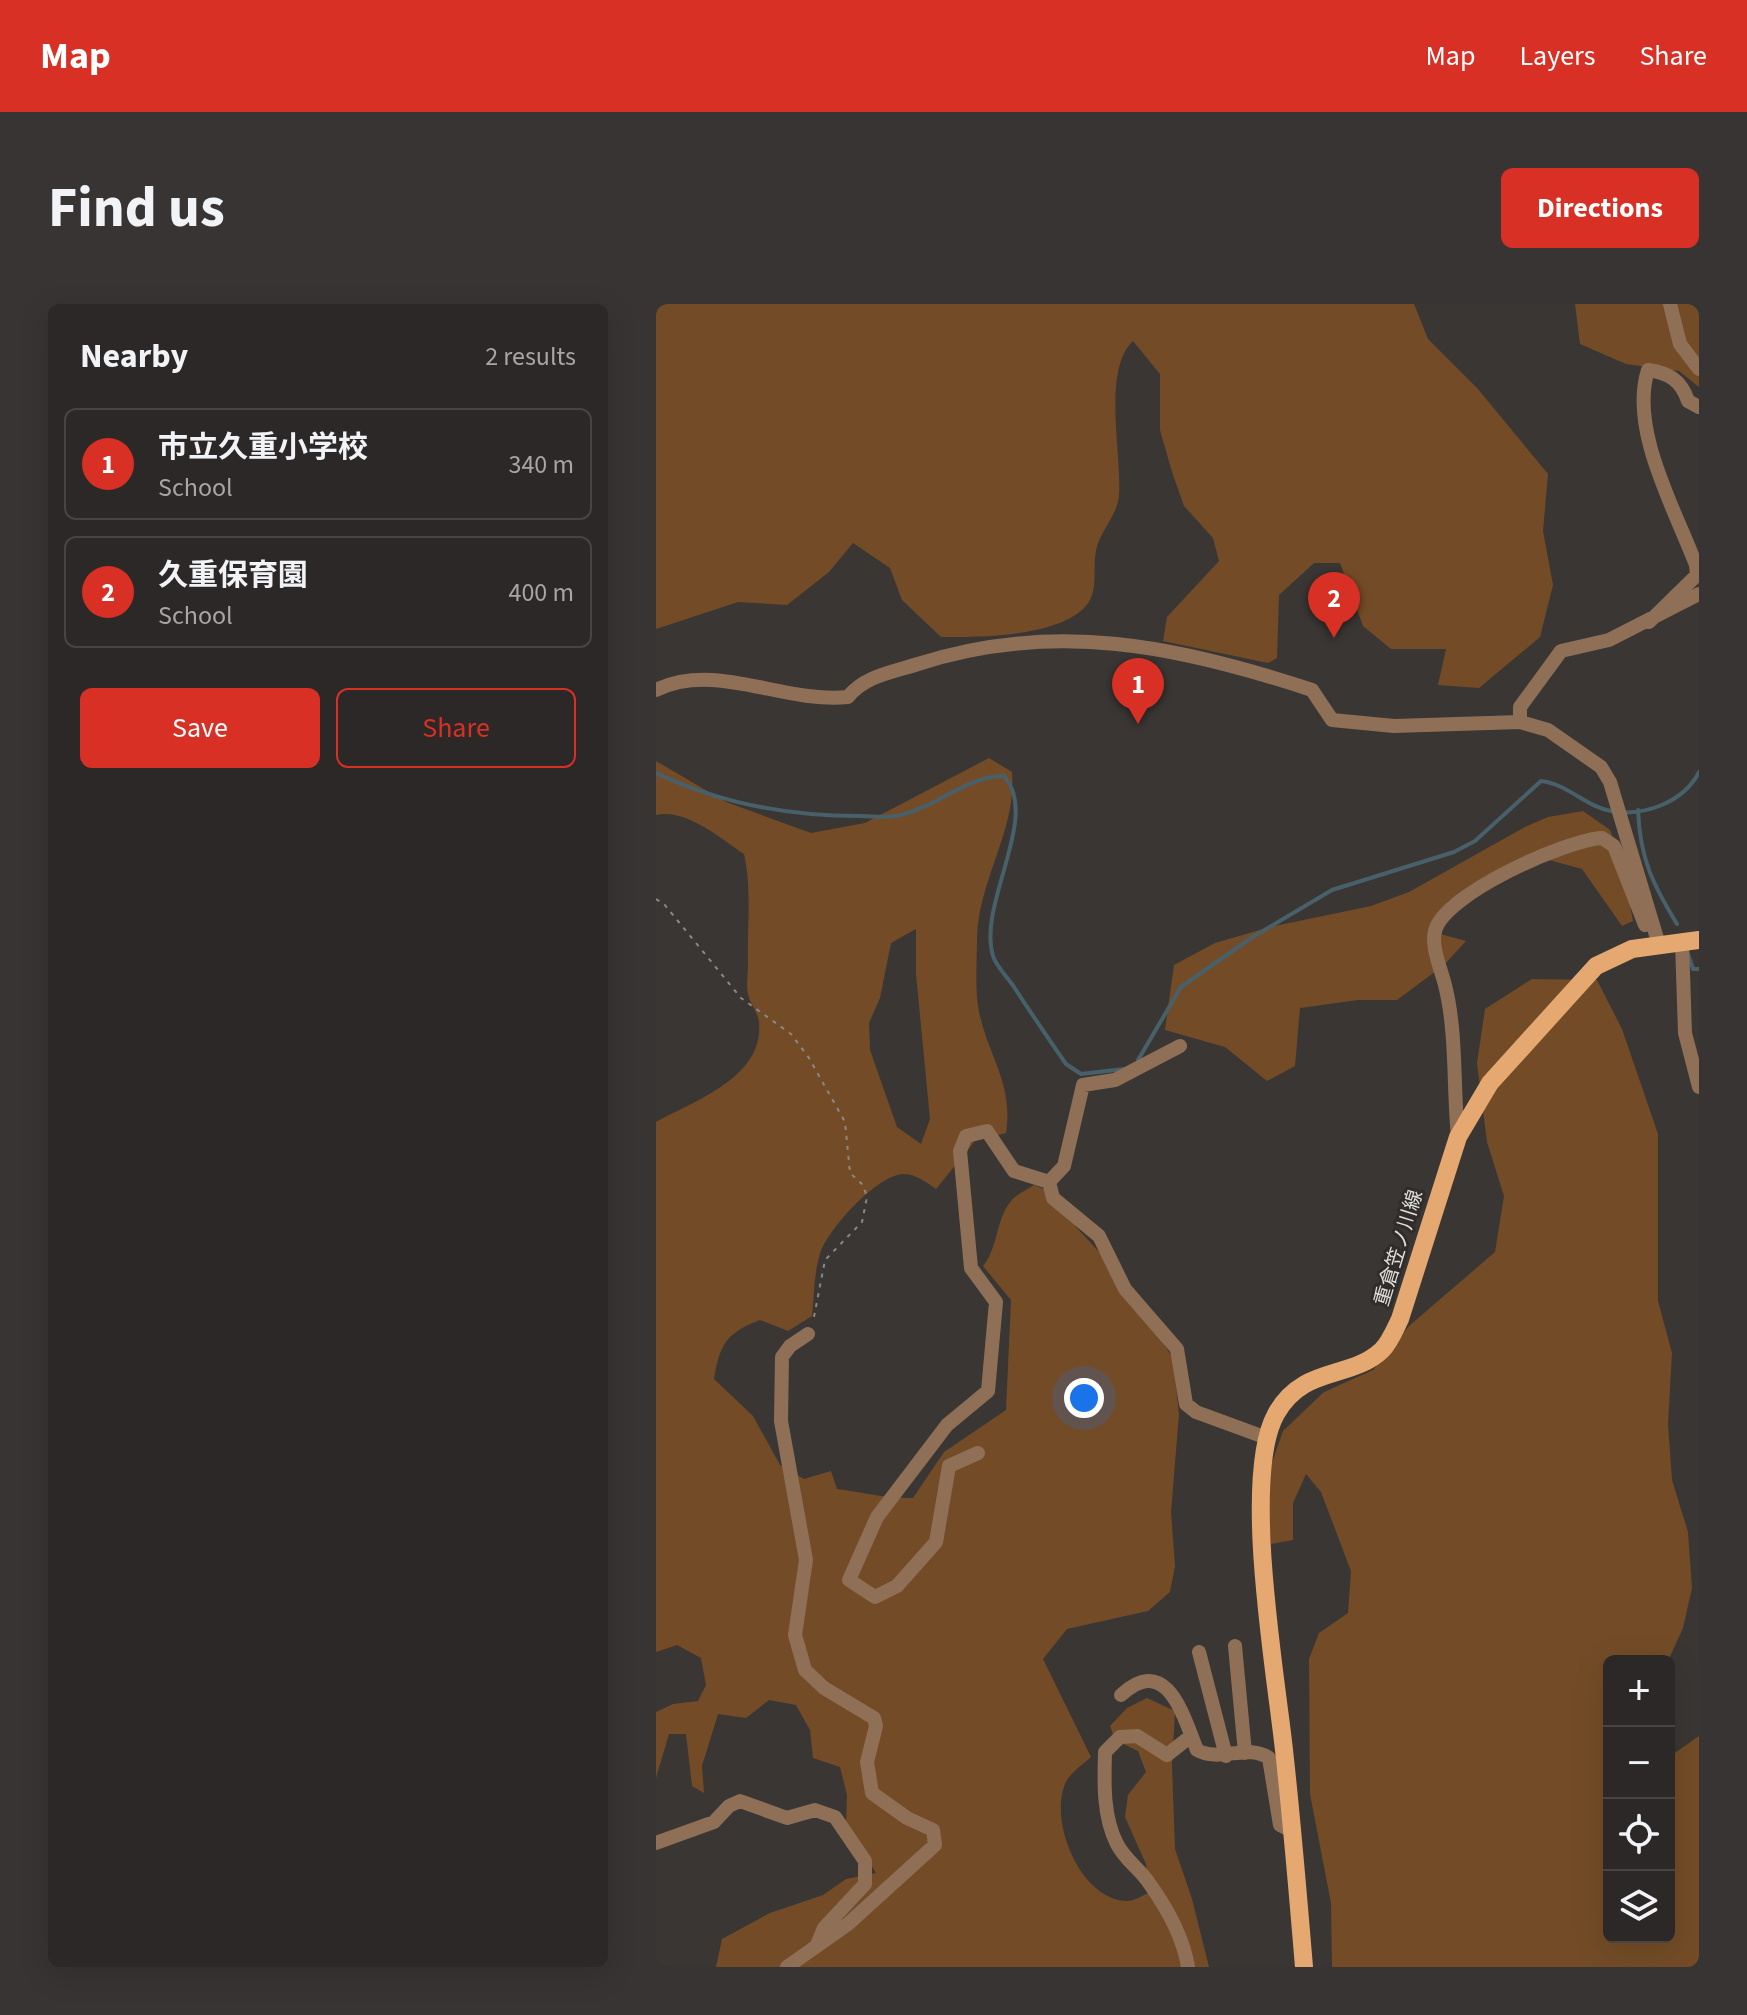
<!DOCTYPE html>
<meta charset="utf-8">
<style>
:root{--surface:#2c2827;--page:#383433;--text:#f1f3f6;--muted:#a6a6a7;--line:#484444;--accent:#d93025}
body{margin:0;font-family:"Source Sans 3","Noto Sans JP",sans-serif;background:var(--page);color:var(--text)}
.controls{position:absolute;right:24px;bottom:24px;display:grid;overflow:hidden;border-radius:12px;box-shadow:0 8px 32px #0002}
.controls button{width:72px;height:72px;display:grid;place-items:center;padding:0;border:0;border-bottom:2px solid var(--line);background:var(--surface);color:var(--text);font:40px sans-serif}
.you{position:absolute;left:428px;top:1094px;width:28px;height:28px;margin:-20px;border:6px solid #fff;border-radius:50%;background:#1a73e8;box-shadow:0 0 0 12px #1a73e833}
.badge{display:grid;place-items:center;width:52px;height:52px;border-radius:50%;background:var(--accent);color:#fff;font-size:26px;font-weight:700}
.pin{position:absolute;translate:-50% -66px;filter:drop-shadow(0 2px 4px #0008)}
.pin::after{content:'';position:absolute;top:42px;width:28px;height:24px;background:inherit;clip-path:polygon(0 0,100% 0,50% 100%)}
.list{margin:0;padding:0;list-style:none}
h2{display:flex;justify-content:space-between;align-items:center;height:104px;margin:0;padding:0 32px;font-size:34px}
h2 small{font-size:26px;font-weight:400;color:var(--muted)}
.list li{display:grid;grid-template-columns:52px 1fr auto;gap:24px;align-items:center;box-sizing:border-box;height:112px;margin:0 16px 16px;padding:0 16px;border:2px solid var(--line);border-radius:12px}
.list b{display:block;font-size:30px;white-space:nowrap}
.list p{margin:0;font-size:26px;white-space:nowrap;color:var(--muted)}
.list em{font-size:26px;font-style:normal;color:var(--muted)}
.actions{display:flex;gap:16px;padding:24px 32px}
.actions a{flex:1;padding:18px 0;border:2px solid var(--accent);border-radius:12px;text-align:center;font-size:28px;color:var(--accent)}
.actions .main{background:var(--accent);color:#fff}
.icon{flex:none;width:44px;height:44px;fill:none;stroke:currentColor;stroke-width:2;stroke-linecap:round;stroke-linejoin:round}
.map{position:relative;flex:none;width:1043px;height:1663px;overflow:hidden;border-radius:12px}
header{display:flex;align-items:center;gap:48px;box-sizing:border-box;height:112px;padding:0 40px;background:var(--accent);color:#fff}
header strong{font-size:38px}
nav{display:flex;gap:44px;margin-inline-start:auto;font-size:28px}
.intro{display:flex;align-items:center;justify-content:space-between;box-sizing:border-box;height:192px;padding:0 48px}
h1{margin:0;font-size:56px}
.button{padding:20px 36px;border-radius:12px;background:var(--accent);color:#fff;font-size:28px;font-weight:700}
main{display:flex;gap:48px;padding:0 48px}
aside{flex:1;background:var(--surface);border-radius:12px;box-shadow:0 8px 32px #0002}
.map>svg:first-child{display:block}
.green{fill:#734c27;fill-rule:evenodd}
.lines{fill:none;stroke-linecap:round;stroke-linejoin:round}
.stream{stroke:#48606a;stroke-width:4}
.path{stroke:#8b8886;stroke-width:2;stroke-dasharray:4 6;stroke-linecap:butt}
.minor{stroke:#8f7056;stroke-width:14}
.major{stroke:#e5a870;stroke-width:18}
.labels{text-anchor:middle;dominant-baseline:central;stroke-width:6;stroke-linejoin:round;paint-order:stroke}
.street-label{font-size:20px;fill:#e0dedc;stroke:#2f2c2a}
</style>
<header>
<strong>Map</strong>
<nav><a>Map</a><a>Layers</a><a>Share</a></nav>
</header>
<div class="intro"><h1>Find us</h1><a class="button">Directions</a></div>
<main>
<aside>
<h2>Nearby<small>2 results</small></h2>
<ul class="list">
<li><span class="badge">1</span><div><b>市立久重小学校</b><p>School</p></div><em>340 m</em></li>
<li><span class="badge">2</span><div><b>久重保育園</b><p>School</p></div><em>400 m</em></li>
</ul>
<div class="actions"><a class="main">Save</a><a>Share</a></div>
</aside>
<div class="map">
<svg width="1043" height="1663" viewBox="0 0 1043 1663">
<rect width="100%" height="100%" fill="#3a3634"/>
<path class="green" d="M0,0H758L772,35L821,84L892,170L887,227L897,281L884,333L823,384L782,381L790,345H735L707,322L684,259H658L623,291L621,354L612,359L507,337L511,313L563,257L557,234L528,202L516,168L504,126V70L477,37C446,66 466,151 463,191C462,211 443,228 440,247C436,266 444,290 427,305C397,333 324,333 285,333L246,296L234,264L197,239L173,268L131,301L82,298L0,325Z
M919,0H1043V83L1023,67L970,60L924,40Z
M333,454L356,468C361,526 322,576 321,635C321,661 318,691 325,716C336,758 357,782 350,829L319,837L280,885C270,878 260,870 247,870C221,871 171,926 164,950C158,969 158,992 156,1012L132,1027L104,1016C70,1029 64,1040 58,1075L97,1112L124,1161L148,1175L175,1167L181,1185C210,1189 227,1194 257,1194L288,1148L350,1106L355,996L327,962C343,943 339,915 356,896C361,890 371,886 378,881L404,892L420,923L456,962L517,1054L523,1110L515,1208L519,1262L514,1288L492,1307L411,1325L387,1355L435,1453C427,1460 413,1470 409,1480C393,1519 425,1596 471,1597C479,1597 487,1591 494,1588L490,1560L469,1513L472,1491L490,1468L482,1447L459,1436L454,1422L471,1404L491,1394L519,1407L516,1462L519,1545L536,1595L553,1663H60L66,1635L114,1609L167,1591L190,1575L220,1569L190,1520L191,1491L184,1463L157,1454L154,1426L140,1401L113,1396L90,1414L62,1410L46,1462L48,1489L36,1482L30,1430H13L0,1474V1408L17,1400L42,1397L50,1381L45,1354L21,1341L0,1348V818C39,796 108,774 103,718C102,708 94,700 92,690C90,681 92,669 92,659C91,622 96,585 88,550C64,534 30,504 0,511V457L70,498L155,529L209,519ZM260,625V670L274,815L265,840L241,823L214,746L213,719L224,694L235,639Z
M927,507L954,526L966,559L977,617L966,622L926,565L893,556L792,597L777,628L810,637L788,661L741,696H702L644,704L639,762L611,777L569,743L509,726L518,661L559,639L614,623L715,602L753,588L869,523L892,513Z
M876,675L941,676L966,725L1002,830V997L1016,1049L1012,1120L1016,1176L1032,1228L1036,1284L1027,1324L1012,1357H953V1633H1013V1453L1043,1432V1663H676L675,1599L654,1490L653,1355L663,1329L692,1309L695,1267L665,1188L650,1170L637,1199V1236L615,1240L609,1179L627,1127L668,1088L717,1066L753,1022L839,948L848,892L831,838L821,759L829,705Z"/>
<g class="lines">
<path class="stream" d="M0,469C63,499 133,512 203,512C215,512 228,514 240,512C279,505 310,472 348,472C385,513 321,600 337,652C340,662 352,674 358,683C375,709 392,734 410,760L425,770L468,765
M982,506C984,554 996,579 1021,620
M1032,650L1037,665H1043
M482,756L525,683L595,634L676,586L798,548L819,537L885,477C912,480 930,503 955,507C988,513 1028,498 1043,468"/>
<path class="path" d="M0,595L8,600L85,694L135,730L153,754L189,818L194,869L207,881L211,893L206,918L169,956L157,1018"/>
<path class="minor" d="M1014,0L1024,40L1043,65
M993,318L1041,271L1040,261C1019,205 973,125 992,66C1013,69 1025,76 1032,97L1043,103
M0,386C60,357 128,400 192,393C208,372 237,368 262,360C399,316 523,342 656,386L676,416L738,422L864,418L892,426L945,463L954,478L1003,641
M864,418V403L905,347L953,336L1043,290
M1026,638L1029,729L1043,783
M524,742L459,776L427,781L408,862L393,878L397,894L443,932L469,985L521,1045L530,1100L540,1108L611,1134
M802,833C797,783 801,729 789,681C785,665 775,643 779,627C788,590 910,536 946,534L958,542L989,621
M322,1149L293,1162L280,1238L241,1282L219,1293L193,1276L221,1213L291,1121L332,1087L340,998L315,964L304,847L310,832L331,827L358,867L393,878
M579,1342L589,1449
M543,1348L570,1452
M465,1391C511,1348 528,1414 541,1446C564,1459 592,1439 613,1454L624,1521L636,1527
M0,1539L58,1518L73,1502L84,1497L131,1514L159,1506L179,1513L209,1557V1580L168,1624L161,1641
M131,1663L192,1620L279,1541L277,1526L251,1514L216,1489L211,1458L220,1422L218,1414L168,1384L149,1366L139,1331L150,1256L125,1117L126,1053L134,1042L152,1030
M532,1663C527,1632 511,1604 493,1579C484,1565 469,1556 461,1540C447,1513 448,1479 449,1448L464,1433L481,1432L511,1451L535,1432"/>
<path class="major" d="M648,1663C642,1591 636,1518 628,1446C620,1371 585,1173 620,1110C647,1061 695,1076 726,1046C734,1038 739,1025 744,1015L802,833L834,779L940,662L976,645L1043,636"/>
</g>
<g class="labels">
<g class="street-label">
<text transform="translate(743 944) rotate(-73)">重倉笠ノ川線</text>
</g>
</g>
</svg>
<div class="controls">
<button>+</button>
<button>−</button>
<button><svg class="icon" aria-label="locate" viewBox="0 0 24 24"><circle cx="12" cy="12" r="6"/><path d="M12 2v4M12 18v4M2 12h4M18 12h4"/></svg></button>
<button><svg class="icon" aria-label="layers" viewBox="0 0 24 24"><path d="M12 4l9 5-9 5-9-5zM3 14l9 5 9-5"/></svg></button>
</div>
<div class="you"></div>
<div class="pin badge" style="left:482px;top:420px">1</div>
<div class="pin badge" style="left:678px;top:334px">2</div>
</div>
</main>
